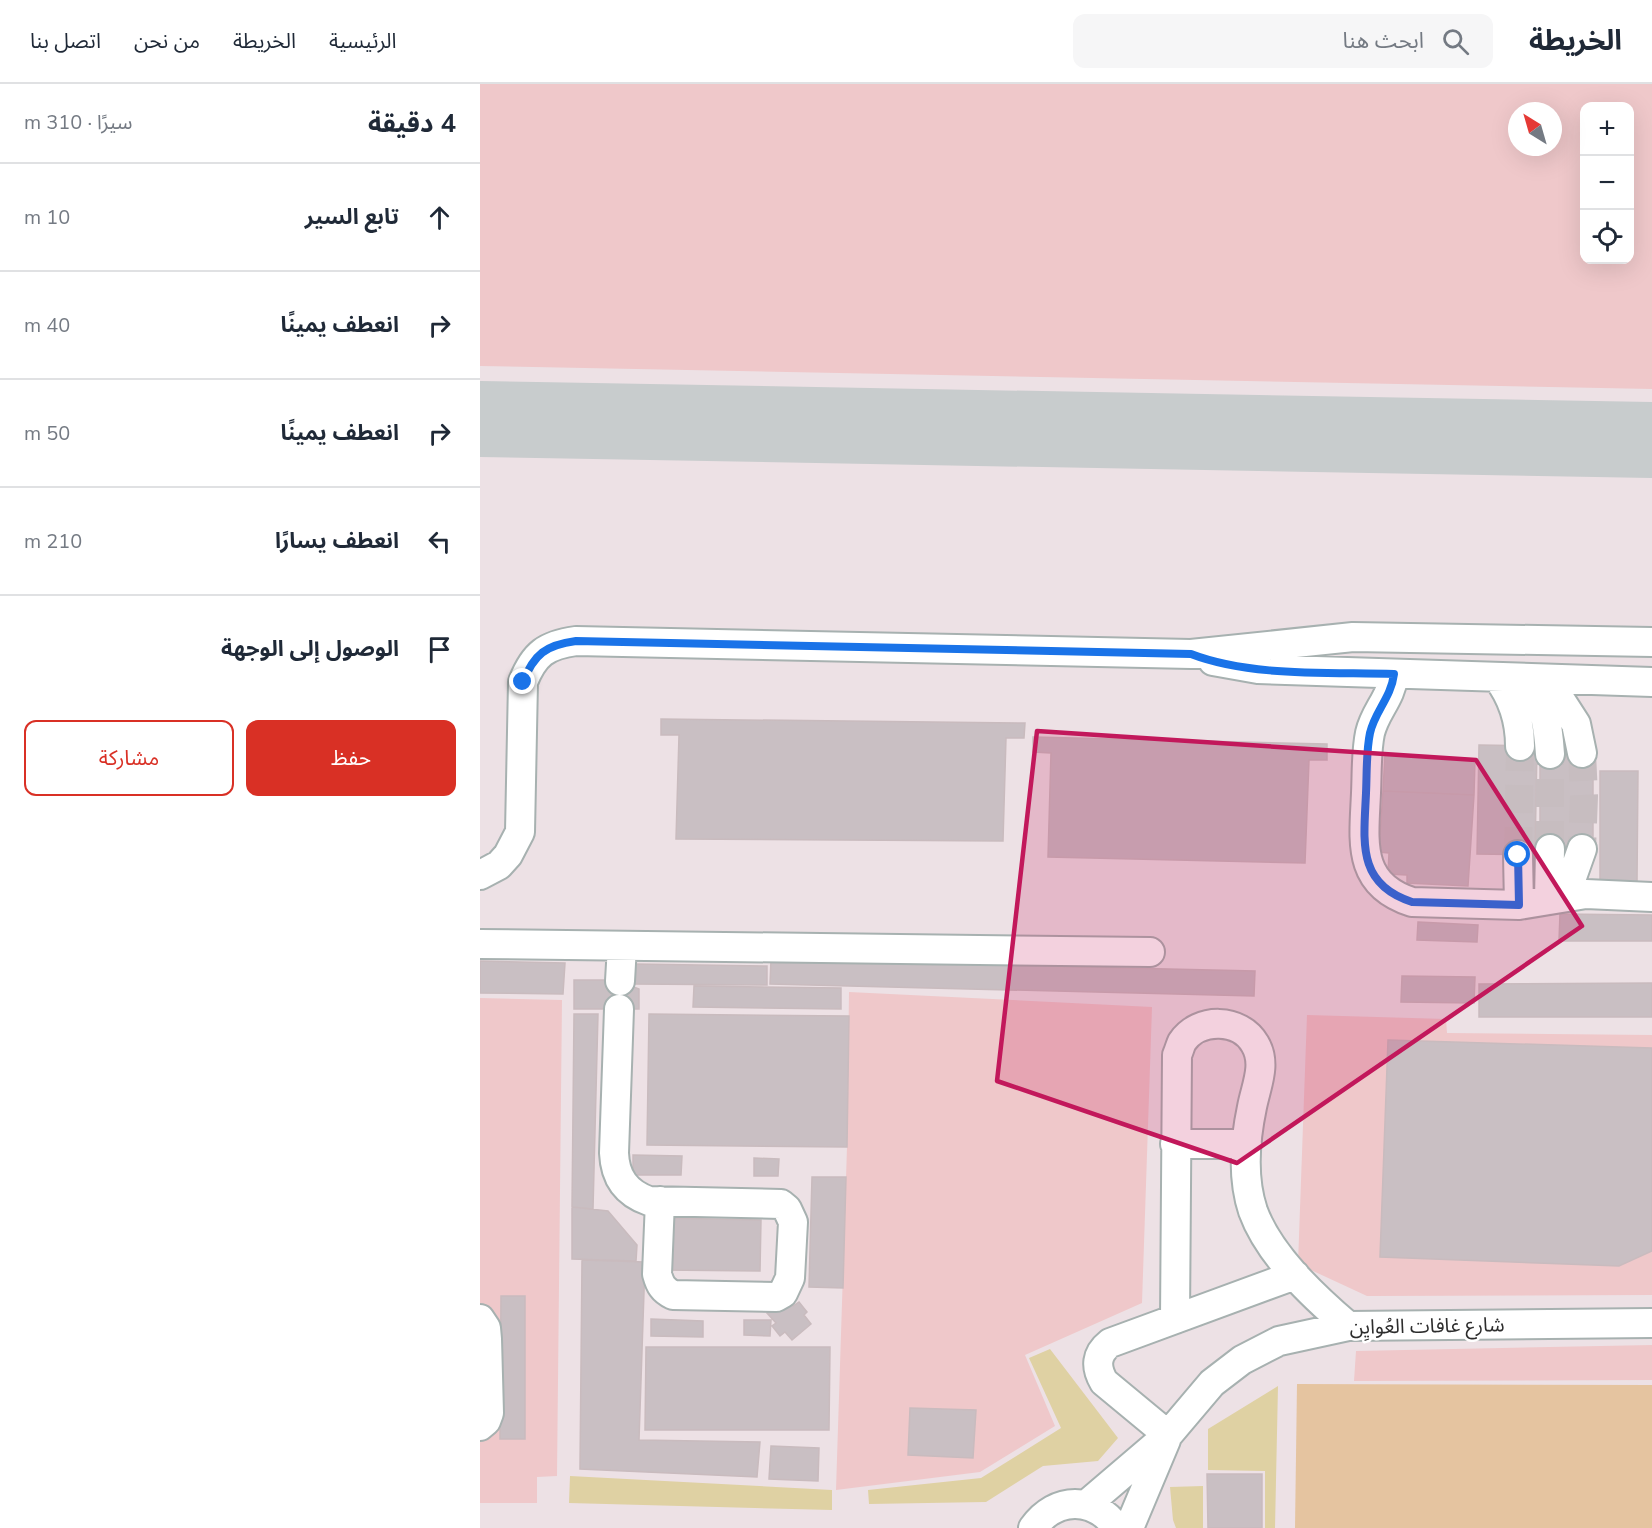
<!DOCTYPE html>
<html lang="ar">
<meta charset="utf-8">
<style>
:root{--surface:#fff;--page:#f6f6f7;--text:#1f2937;--muted:#747a83;--line:#e0e1e3;--accent:#d93025}
body{margin:0;font-family:"Nunito Sans","Noto Sans Arabic",sans-serif;background:var(--page);color:var(--text);direction:rtl}
.controls{position:absolute;right:18px;top:18px;display:grid;overflow:hidden;border-radius:12px;box-shadow:0 6px 24px #0002}
.controls button{width:54px;height:54px;display:grid;place-items:center;padding:0;border:0;border-bottom:2px solid var(--line);background:var(--surface);color:var(--text);font:30px sans-serif}
.compass{position:absolute;left:1028px;top:18px;width:54px;height:54px;border-radius:50%;background:var(--surface);box-shadow:0 6px 24px #0002;rotate:323deg}
.stop{position:absolute;width:18px;height:18px;margin:-14px;border:4px solid #1a73e8;border-radius:50%;background:#fff}
.stop.end{background:#1a73e8;border-color:#fff;box-shadow:0 2px 6px #0008}
.list{margin:0;padding:0;list-style:none}
h2{display:flex;justify-content:space-between;align-items:center;height:78px;margin:0;padding:0 24px;font-size:26px}
h2 small{font-size:20px;font-weight:400;color:var(--muted)}
.list li{display:grid;grid-template-columns:39px 1fr auto;gap:18px;align-items:center;box-sizing:border-box;height:108px;padding:0 24px;border-top:2px solid var(--line)}
.list b{display:block;font-size:22px;white-space:nowrap}
.list em{font-size:20px;font-style:normal;color:var(--muted)}
.actions{display:flex;gap:12px;padding:18px 24px}
.actions a{flex:1;padding:14px 0;border:2px solid var(--accent);border-radius:12px;text-align:center;font-size:21px;color:var(--accent)}
.actions .main{background:var(--accent);color:#fff}
.icon{flex:none;width:33px;height:33px;fill:none;stroke:currentColor;stroke-width:2;stroke-linecap:round;stroke-linejoin:round}
.map{position:relative;flex:none;width:1172px;height:1444px;overflow:hidden;direction:ltr}
header{display:flex;align-items:center;gap:36px;box-sizing:border-box;height:84px;padding:0 30px;background:var(--surface);border-bottom:2px solid var(--line)}
header strong{font-size:28px}
nav{display:flex;gap:33px;margin-inline-start:auto;font-size:21px}
.search{width:420px;height:54px;background:var(--page);display:flex;align-items:center;gap:15px;box-sizing:border-box;padding:0 21px;border-radius:12px;color:var(--muted);font-size:22px}
main{display:flex}
aside{flex:1;background:var(--surface)}
.map>svg:first-child{display:block}
.green{fill:#dfd1a3}
.sand{fill:#efc8ca;fill-rule:evenodd}
.pitch{fill:#e5c4a0}
.lines{fill:none;stroke-linecap:round;stroke-linejoin:round}
.taxiway{stroke:#c8cccd;stroke-width:76}
.building{fill:#c9bfc3;stroke:#c9bbbe;stroke-width:1.5}
.minor-tunnel{stroke:#c7bdc0;stroke-width:28;stroke-dasharray:28 14;stroke-linecap:butt}
.minor-casing{stroke:#a7b1b0;stroke-width:32}
.minor{stroke:#fff;stroke-width:28}
.route{stroke:#1a73e8;stroke-width:8}
.marked{fill:#c2185b;fill-opacity:0.2;stroke:#c2185b;stroke-width:4.5;stroke-linejoin:round}
.labels{text-anchor:middle;dominant-baseline:central;stroke-width:5;stroke-linejoin:round;paint-order:stroke}
.street-label{font-size:20px;fill:#2d2d2d;stroke:#fff}
</style>
<header>
<strong>الخريطة</strong>
<div class="search"><svg class="icon" aria-label="search" viewBox="0 0 24 24"><circle cx="10" cy="10" r="6"/><path d="M15 15l6 6"/></svg>ابحث هنا</div>
<nav><a>الرئيسية</a><a>الخريطة</a><a>من نحن</a><a>اتصل بنا</a></nav>
</header>
<main>
<div class="map">
<svg width="1172" height="1444" viewBox="0 0 1172 1444">
<rect width="100%" height="100%" fill="#ede1e5"/>
<path class="green" d="M570,1265L638,1354L618,1377L563,1382L506,1418L389,1420L388,1406L501,1394L581,1344L549,1274Z
M798,1302L795,1444H785V1387L728,1386V1345Z
M90,1392L352,1406V1426L89,1419Z
M723,1402V1444H696L693,1436L690,1403Z"/>
<path class="sand" d="M0,0H1172V305L0,282ZM1150,22V176H1104V22ZM1037,27H1073V63H1037Z
M369,908L672,923L662,1219L545,1271L575,1342L500,1388L356,1406L367,1063Z
M0,914L82,916L77,1392L57,1393V1419H0Z
M827,931L966,935L967,949L1172,951V1211L887,1212L818,1180Z
M1172,1261V1296L874,1297L876,1267Z"/>
<path class="pitch" d="M817,1300L1172,1301V1444H815Z"/>
<g class="lines">
<path class="taxiway" d="M0,335L1172,356"/>
</g>
<path class="building" d="M181,635L545,639L544,654H526L523,757L196,755L199,651H181Z
M553,653L847,660V676H829L825,779L568,773L571,669L553,668Z
M999,661L1057,662L1055,771L997,770Z
M1113,669V765H1060V670Z
M905,670L995,675L994,711L903,707Z
M1120,687H1158L1157,799L1120,798Z
M903,707L994,711L988,802L927,799V791L908,790L909,769L899,768Z
M1080,830L1172,831V857H1079Z
M938,838L998,841L997,858L937,856Z
M291,876L775,887L774,912L290,900Z
M0,877L85,879L83,910L0,909Z
M154,880L287,882V901L154,900Z
M922,892L995,893L994,919L921,918Z
M94,896H136L159,905V925H94Z
M1172,899V933H999V900Z
M214,902L361,904V925L213,923Z
M94,930H118L113,1125L92,1123Z
M169,930L369,932L367,1063L167,1061Z
M908,956L1172,964V1167L1139,1182L900,1173Z
M153,1071L202,1072L201,1091H153Z
M274,1074L299,1075L298,1092H274Z
M332,1093H366L363,1204L329,1203Z
M92,1123L128,1127L157,1161L156,1177L92,1175Z
M182,1134L281,1136L280,1187L181,1186Z
M102,1176L165,1178L159,1356L280,1358L277,1393L100,1385Z
M21,1212H45V1355H20Z
M300,1218H310L313,1222L319,1218L327,1228L324,1231L331,1240L312,1256L305,1248L300,1252L292,1242L296,1239L287,1229Z
M171,1235L223,1237V1253L171,1252Z
M264,1236H291L290,1252L264,1251Z
M166,1263H350L349,1346H165Z
M430,1324L496,1326L493,1374L428,1371Z
M291,1362L339,1364L338,1397L289,1395Z
M727,1390H782V1444H728Z"/>
<g class="lines">
<path class="minor-tunnel" d="M1102,669L1104,712L1102,765
M1070,765V670
M1038,771L1040,662"/>
<g class="minor-casing">
<path id="minor" d="M733,577L778,585L1172,598
M914,590C911,615 895,627 890,649C886,668 887,689 886,709C884,757 876,800 932,818L1039,821L1106,810L1172,813
M1017,593C1033,614 1040,636 1040,662
M1048,595C1065,620 1068,640 1070,670
M1067,595L1096,640L1102,669
M1038,771L1039,821
M0,791L19,781L28,771L40,748L43,598C54,570 66,561 96,557L711,570L873,553L1172,558
M1085,813L1102,765
M1069,816L1070,765
M0,860L670,868
M140,897L142,862
M139,925L134,1069C135,1093 146,1109 169,1117L301,1120L307,1125L313,1138L310,1194L303,1209L296,1213L193,1211C183,1206 180,1201 177,1190L180,1117
M695,1060H767
M0,1235L6,1244L7,1255L9,1329L6,1337L0,1342
M695,1235L697,971C699,967 700,962 702,958C719,933 760,934 775,960C787,980 776,1002 772,1023C765,1056 762,1094 773,1127C789,1171 833,1212 868,1242
M688,1351L624,1298C615,1283 616,1270 630,1259L815,1191
M606,1421L688,1351L732,1299L762,1276L799,1257L868,1242L1172,1239
M553,1444C576,1412 614,1412 637,1444
M649,1444L686,1356"/>
</g>
<use href="#minor" class="minor"/>
</g>
<g class="lines">
<path class="route" d="M43,598C54,570 66,561 96,557L711,570C771,593 849,588 914,590C911,614 895,627 890,649C886,668 887,689 886,709C884,757 876,800 932,818L1039,821L1038,771"/>
</g>
<path class="marked" d="M557,647L996,676L1102,842L757,1079L517,997Z"/>
<g class="labels">
<g class="street-label">
<text transform="translate(947 1242) rotate(-1)">شارع غافات العُوايِن</text>
</g>
</g>
</svg>
<div class="controls">
<button>+</button>
<button>−</button>
<button><svg class="icon" aria-label="locate" viewBox="0 0 24 24"><circle cx="12" cy="12" r="6"/><path d="M12 2v4M12 18v4M2 12h4M18 12h4"/></svg></button>
</div>
<svg class="compass" viewBox="-18 -18 36 36"><path d="M0-13l5 13h-10z" fill="#e53935"/><path d="M0 13l5-13h-10z" fill="#747a83"/></svg>
<div class="stop" style="left:1038px;top:771px"></div>
<div class="stop end" style="left:43px;top:598px"></div>
</div>
<aside>
<h2>4 دقيقة<small>سيرًا · 310 m</small></h2>
<ul class="list">
<li><svg class="icon" aria-label="ahead" viewBox="0 0 24 24"><path d="M12 20V5M6 11l6-6 6 6"/></svg><div><b>تابع السير</b></div><em>10 m</em></li>
<li><svg class="icon" aria-label="right" viewBox="0 0 24 24"><path d="M7 20v-9h11M14 6l5 5-5 5"/></svg><div><b>انعطف يمينًا</b></div><em>40 m</em></li>
<li><svg class="icon" aria-label="right" viewBox="0 0 24 24"><path d="M7 20v-9h11M14 6l5 5-5 5"/></svg><div><b>انعطف يمينًا</b></div><em>50 m</em></li>
<li><svg class="icon" aria-label="left" viewBox="0 0 24 24"><path d="M17 20v-9H6M10 6l-5 5 5 5"/></svg><div><b>انعطف يسارًا</b></div><em>210 m</em></li>
<li><svg class="icon" aria-label="arrive" viewBox="0 0 24 24"><path d="M6 21V4h12l-3 4 3 4H6"/></svg><div><b>الوصول إلى الوجهة</b></div></li>
</ul>
<div class="actions"><a class="main">حفظ</a><a>مشاركة</a></div>
</aside>
</main>
